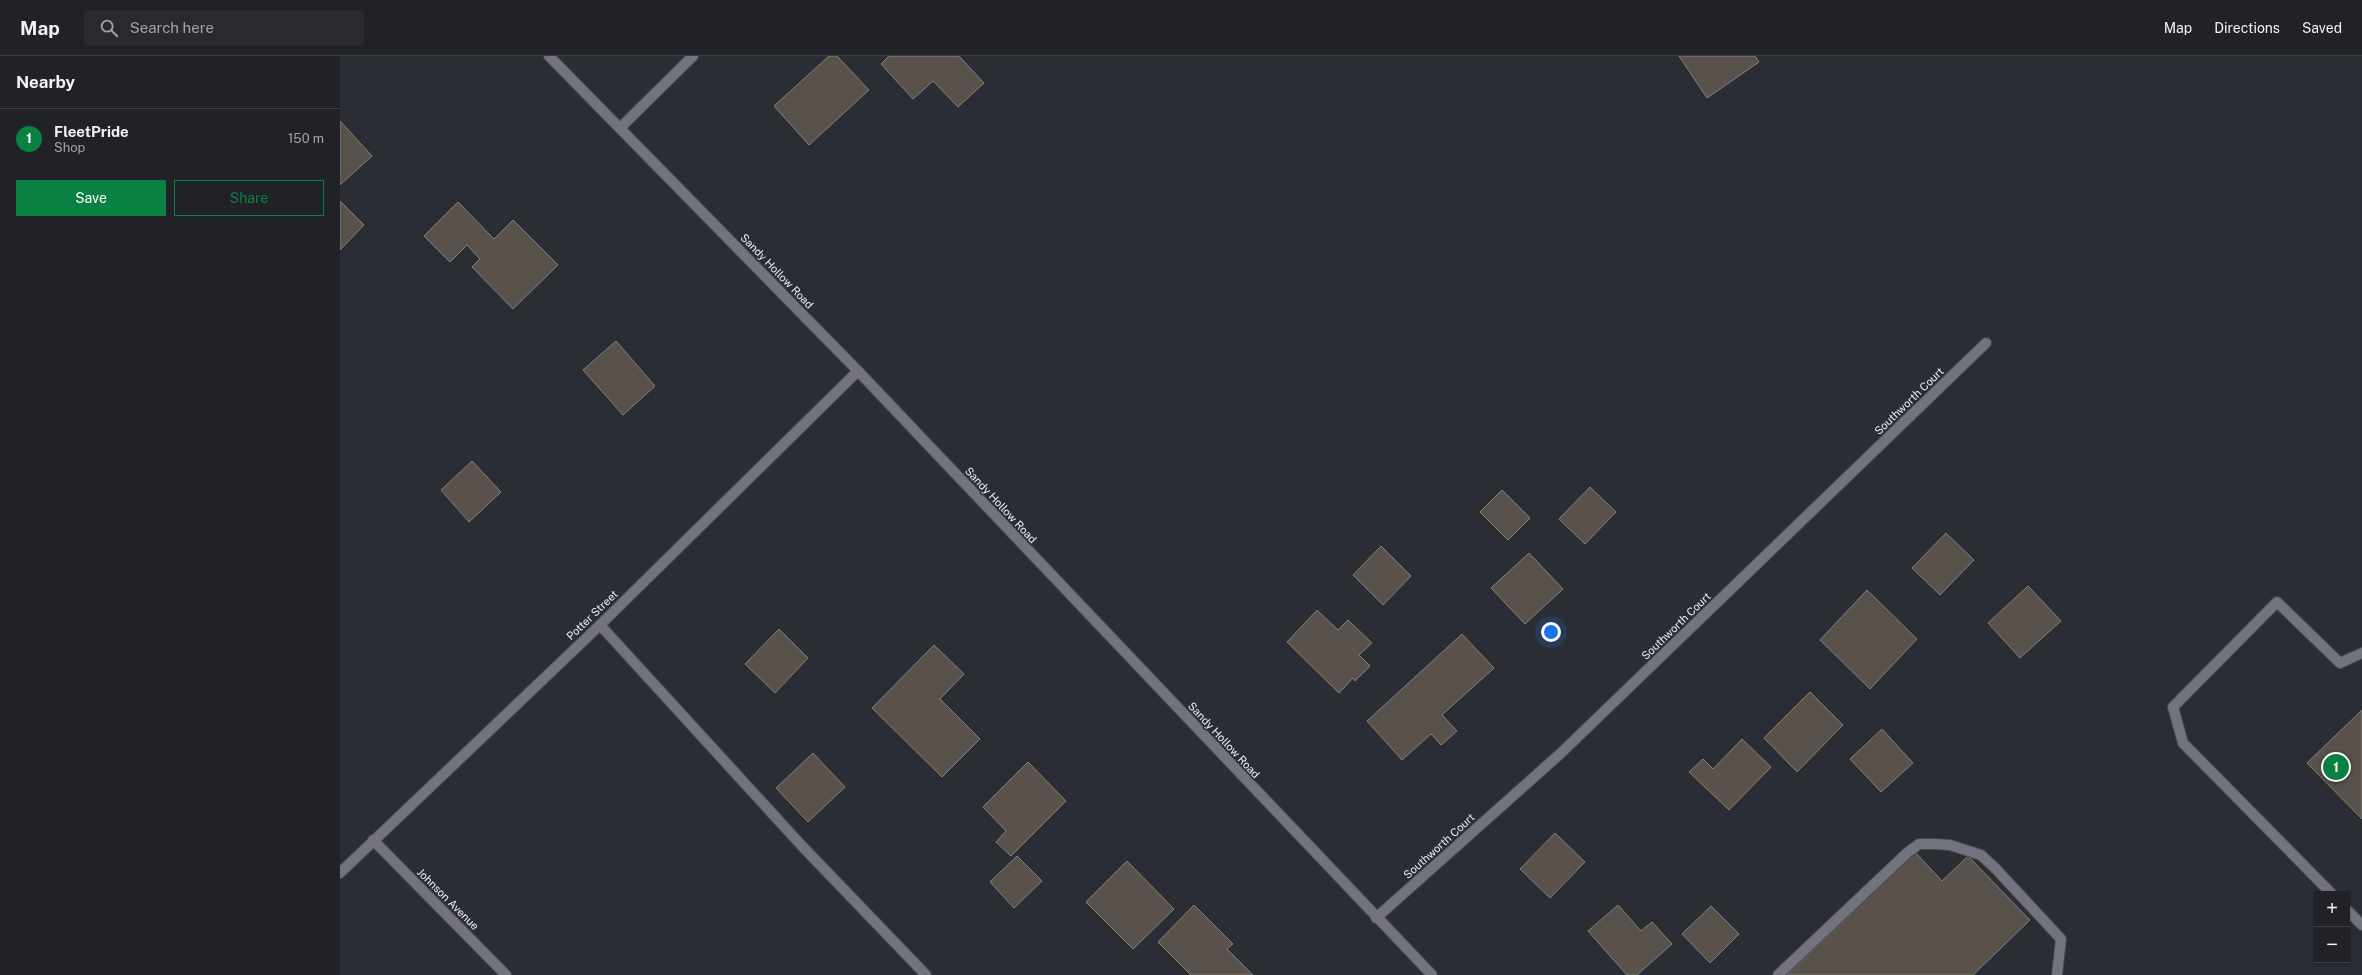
<!DOCTYPE html>
<meta charset="utf-8">
<style>
:root{--surface:#202228;--page:#282a30;--text:#f1f3f6;--muted:#a2a4a8;--line:#3d3f45;--accent:#0b8043}
body{margin:0;font-family:"Public Sans",sans-serif;background:var(--page);color:var(--text)}
.controls{position:absolute;right:12px;bottom:12px;display:grid;overflow:hidden;border-radius:0px;box-shadow:0 1px 3px #0004}
.controls button{width:36px;height:36px;display:grid;place-items:center;padding:0;border:0;border-bottom:1px solid var(--line);background:var(--surface);color:var(--text);font:20px sans-serif}
.you{position:absolute;left:1211px;top:576px;width:14px;height:14px;margin:-10px;border:3px solid #fff;border-radius:50%;background:#1a73e8;box-shadow:0 0 0 6px #1a73e833}
.badge{display:grid;place-items:center;width:26px;height:26px;border-radius:50%;background:var(--accent);color:#fff;font-size:13px;font-weight:700}
.pin{position:absolute;translate:-50% -50%;border:2px solid #fff;box-shadow:0 1px 4px #0006}
.list{margin:0;padding:0;list-style:none}
h2{display:flex;justify-content:space-between;align-items:center;height:52px;margin:0;padding:0 16px;font-size:17px}
h2 small{font-size:13px;font-weight:400;color:var(--muted)}
.list li{display:grid;grid-template-columns:26px 1fr auto;gap:12px;align-items:center;box-sizing:border-box;height:60px;padding:0 16px;border-top:1px solid var(--line)}
.list b{display:block;font-size:15px;white-space:nowrap}
.list p{margin:0;font-size:13px;white-space:nowrap;color:var(--muted)}
.list em{font-size:13px;font-style:normal;color:var(--muted)}
.actions{display:flex;gap:8px;padding:12px 16px}
.actions a{flex:1;padding:9px 0;border:1px solid var(--accent);border-radius:0px;text-align:center;font-size:14px;color:var(--accent)}
.actions .main{background:var(--accent);color:#fff}
.icon{flex:none;width:22px;height:22px;fill:none;stroke:currentColor;stroke-width:2;stroke-linecap:round;stroke-linejoin:round}
.map{position:relative;flex:none;width:2022px;height:919px;overflow:hidden}
header{display:flex;align-items:center;gap:24px;box-sizing:border-box;height:56px;padding:0 20px;background:var(--surface);border-bottom:1px solid var(--line)}
header strong{font-size:19px}
nav{display:flex;gap:22px;margin-inline-start:auto;font-size:14px}
.search{width:280px;height:36px;background:var(--page);display:flex;align-items:center;gap:10px;box-sizing:border-box;padding:0 14px;border-radius:0px;color:var(--muted);font-size:15px}
main{display:flex}
aside{flex:1;background:var(--surface)}
.map>svg:first-child{display:block}
.building{fill:#59514b;stroke:#887f79}
.lines{fill:none;stroke-linecap:round;stroke-linejoin:round}
.service-casing{stroke:#484950;stroke-width:12}
.minor-casing{stroke:#484950;stroke-width:12}
.tertiary-casing{stroke:#484950;stroke-width:12}
.service{stroke:#72737c;stroke-width:10}
.minor{stroke:#72737c;stroke-width:10}
.tertiary{stroke:#72737c;stroke-width:10}
.labels{text-anchor:middle;dominant-baseline:central;stroke-width:3.5;stroke-linejoin:round;paint-order:stroke}
.street-label{font-size:11px;fill:#ecedf3;stroke:#2b2d35}
</style>
<header>
<strong>Map</strong>
<div class="search"><svg class="icon" aria-label="search" viewBox="0 0 24 24"><circle cx="10" cy="10" r="6"/><path d="M15 15l6 6"/></svg>Search here</div>
<nav><a>Map</a><a>Directions</a><a>Saved</a></nav>
</header>
<main>
<aside>
<h2>Nearby<small></small></h2>
<ul class="list">
<li><span class="badge">1</span><div><b>FleetPride</b><p>Shop</p></div><em>150 m</em></li>
</ul>
<div class="actions"><a class="main">Save</a><a>Share</a></div>
</aside>
<div class="map">
<svg width="2022" height="919" viewBox="0 0 2022 919">
<rect width="100%" height="100%" fill="#2b2d35"/>
<path class="building" d="M489,0H497L529,34L469,89L434,50Z
M549,0H619L644,27L618,51L593,25L573,43L541,8Z
M1339,0H1415L1419,6L1367,42Z
M0,65L32,100L0,129Z
M0,145L24,169L0,194Z
M118,146L154,183L173,164L218,209L173,253L132,211L140,203L127,189L110,206L84,180Z
M276,285L315,330L283,359L243,314Z
M132,405L161,436L129,466L101,434Z
M1250,431L1276,456L1245,488L1219,463Z
M1162,434L1190,462L1168,484L1140,456Z
M1606,477L1634,504L1600,539L1572,512Z
M1041,490L1071,520L1043,549L1013,519Z
M1189,497L1223,533L1185,568L1151,532Z
M1688,530L1721,565L1680,602L1648,567Z
M1527,534L1577,583L1530,633L1480,584Z
M977,554L998,574L1008,564L1032,587L1019,599L1030,610L1015,625L1013,622L999,637L947,586Z
M439,573L468,602L435,637L405,608Z
M1122,578L1154,612L1102,659L1117,675L1101,689L1091,678L1062,704L1027,665Z
M594,589L624,618L600,643L640,683L602,721L532,652Z
M1470,636L1503,669L1457,716L1424,682Z
M2022,654V763L1967,707Z
M1542,673L1573,707L1541,736L1510,703Z
M1402,683L1431,711L1389,754L1349,716L1363,703L1373,713Z
M473,697L505,731L468,766L436,732Z
M688,706L726,745L671,800L656,786L666,775L643,751Z
M1215,777L1245,806L1210,842L1180,813Z
M1575,796L1602,825L1628,800L1690,864L1633,919H1447Z
M677,800L702,825L674,852L650,826Z
M787,805L834,853L793,893L746,846Z
M854,849L893,888L887,893L913,919H851L818,886Z
M1278,849L1301,875L1312,866L1332,888L1297,919H1287L1248,875Z
M1371,850L1399,878L1370,907L1342,878Z"/>
<g class="lines">
<g class="service-casing">
<path id="service" d="M260,569L462,790L586,919
M1992,838L1843,687L1833,651L1937,546L2000,607L2022,597
M2007,854L2022,869
M1438,919L1567,797L1579,788H1596L1610,789L1641,799L1656,813L1721,883L1717,919"/>
</g>
<g class="minor-casing">
<path id="minor" d="M280,72L353,0
M33,784L166,919
M0,817L260,569L518,315
M1036,862L1221,697L1646,287"/>
</g>
<g class="tertiary-casing">
<path id="tertiary" d="M209,0L518,315L1092,919"/>
</g>
<use href="#service" class="service"/>
<use href="#minor" class="minor"/>
<use href="#tertiary" class="tertiary"/>
</g>
<g class="labels">
<g class="street-label">
<text transform="translate(437 215) rotate(46)">Sandy Hollow Road</text>
<text transform="translate(1569 345) rotate(-44)">Southworth Court</text>
<text transform="translate(661 449) rotate(47)">Sandy Hollow Road</text>
<text transform="translate(252 559) rotate(-44)">Potter Street</text>
<text transform="translate(1336 570) rotate(-44)">Southworth Court</text>
<text transform="translate(884 684) rotate(47)">Sandy Hollow Road</text>
<text transform="translate(1099 790) rotate(-42)">Southworth Court</text>
<text transform="translate(108 843) rotate(45)">Johnson Avenue</text>
</g>
</g>
</svg>
<div class="controls">
<button>+</button>
<button>−</button>
</div>
<div class="you"></div>
<div class="pin badge" style="left:1996px;top:711px">1</div>
</div>
</main>
